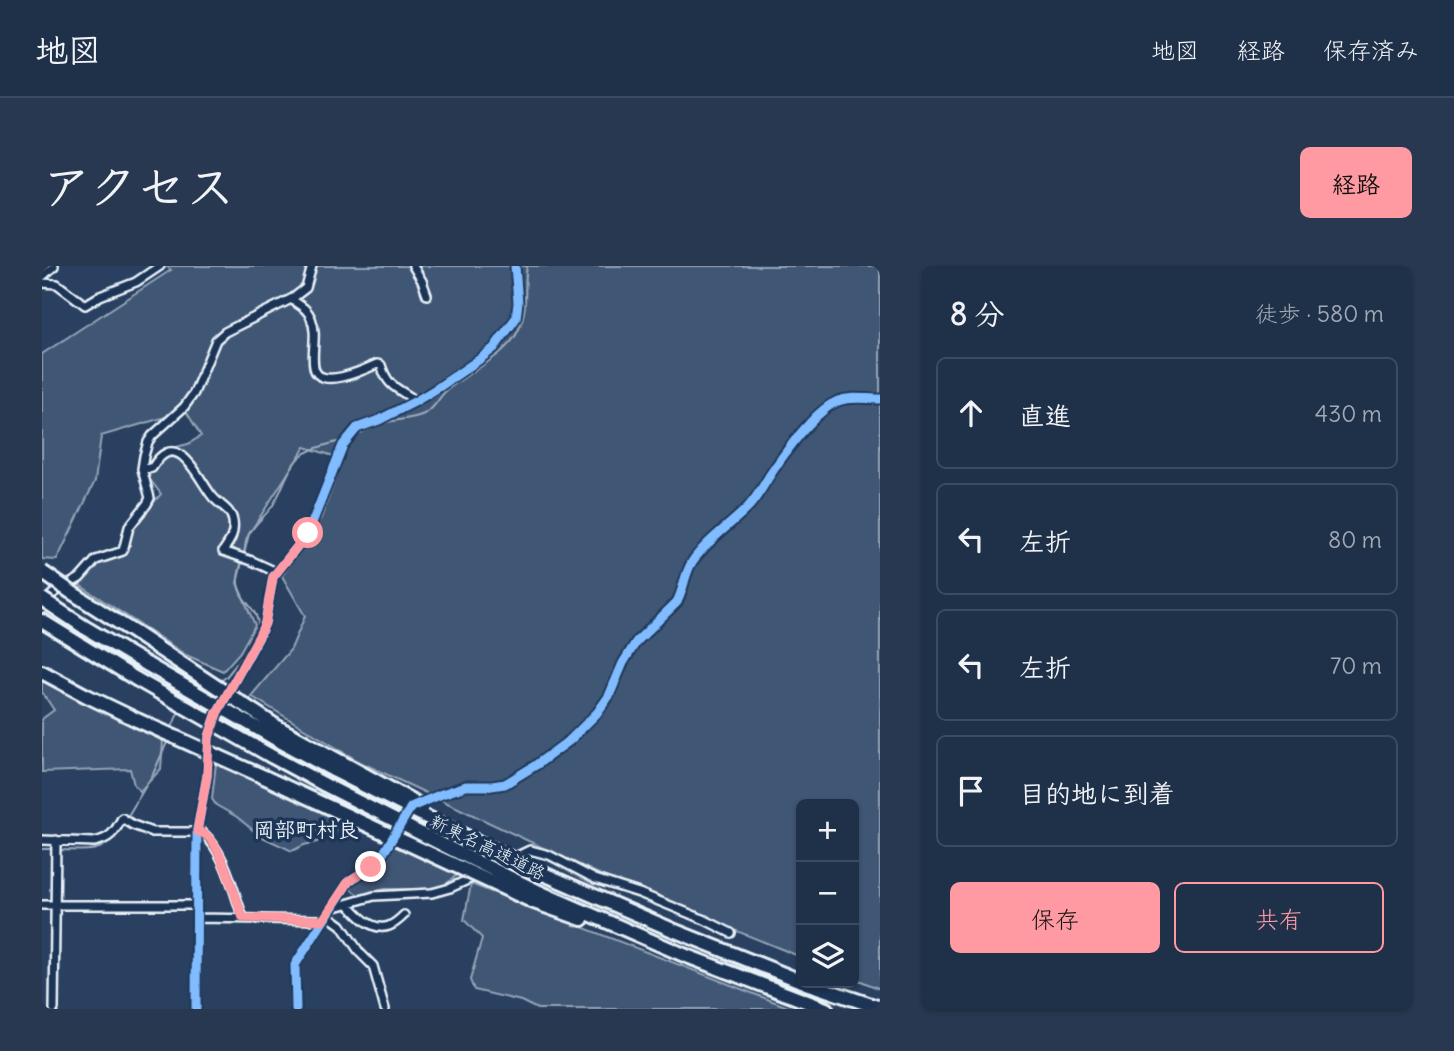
<!DOCTYPE html>
<html lang="ja">
<meta charset="utf-8">
<style>
:root{--surface:#1f3049;--page:#273850;--text:#f1f3f6;--muted:#a1a9b4;--line:#3c4b61;--accent:#ff9aa2}
body{margin:0;font-family:Delius,"Klee One",sans-serif;background:var(--page);color:var(--text)}
.controls{position:absolute;right:21px;bottom:21px;display:grid;overflow:hidden;border-radius:10px;box-shadow:0 2px 5px #0004}
.controls button{width:63px;height:63px;display:grid;place-items:center;padding:0;border:0;border-bottom:2px solid var(--line);background:var(--surface);color:var(--text);font:35px sans-serif}
.stop{position:absolute;width:21px;height:21px;margin:-16px;border:5px solid #ff9aa2;border-radius:50%;background:#fff}
.stop.end{background:#ff9aa2;border-color:#fff;box-shadow:0 2px 7px #0008}
.list{margin:0;padding:0;list-style:none}
h2{display:flex;justify-content:space-between;align-items:center;height:91px;margin:0;padding:0 28px;font-size:30px}
h2 small{font-size:23px;font-weight:400;color:var(--muted)}
.list li{display:grid;grid-template-columns:46px 1fr auto;gap:21px;align-items:center;box-sizing:border-box;height:112px;margin:0 14px 14px;padding:0 14px;border:2px solid var(--line);border-radius:10px}
.list b{display:block;font-size:26px;white-space:nowrap}
.list em{font-size:23px;font-style:normal;color:var(--muted)}
.actions{display:flex;gap:14px;padding:21px 28px}
.actions a{flex:1;padding:16px 0;border:2px solid var(--accent);border-radius:10px;text-align:center;font-size:24px;color:var(--accent)}
.actions .main{background:var(--accent);color:#111}
.icon{flex:none;width:38px;height:38px;fill:none;stroke:currentColor;stroke-width:2;stroke-linecap:round;stroke-linejoin:round}
.map{position:relative;flex:none;width:838px;height:743px;overflow:hidden;border-radius:10px}
header{display:flex;align-items:center;gap:42px;box-sizing:border-box;height:98px;padding:0 35px;background:var(--surface);border-bottom:2px solid var(--line)}
header strong{font-size:33px}
nav{display:flex;gap:38px;margin-inline-start:auto;font-size:24px}
.intro{display:flex;align-items:center;justify-content:space-between;box-sizing:border-box;height:168px;padding:0 42px}
h1{margin:0;font-size:49px}
.button{padding:18px 32px;border-radius:10px;background:var(--accent);color:#111;font-size:24px;font-weight:700}
main{display:flex;gap:42px;padding:0 42px}
aside{flex:1;background:var(--surface);border-radius:10px;box-shadow:0 2px 5px #0004}
.map>svg:first-child{display:block}
.green{fill:#415774;stroke:#94a4b6;stroke-width:2}
.lines{fill:none;stroke-linecap:round;stroke-linejoin:round}
.stream{stroke:#9dabbd;stroke-width:2}
.street-casing{stroke:#e8f1f8;stroke-width:12}
.highway-casing{stroke:#e8f1f8;stroke-width:18}
.street{stroke:#1d3557;stroke-width:7}
.highway{stroke:#1d3557;stroke-width:12}
.highway-bridge-casing{stroke:#e8f1f8;stroke-width:18;stroke-linecap:butt}
.highway-bridge{stroke:#1d3557;stroke-width:12}
.cycleway-casing{stroke:#1d3557;stroke-width:13}
.cycleway{stroke:#80bcff;stroke-width:9}
.route{stroke:#ff9aa2;stroke-width:9}
.labels{text-anchor:middle;dominant-baseline:central;stroke-width:7;stroke-linejoin:round;paint-order:stroke}
.street-label{font-size:18px;fill:#e8f1f8;stroke:#1d3557}
.quarter-label{font-size:21px;font-weight:bold;fill:#e8f1f8;stroke:#1d3557}
</style>
<header>
<strong>地図</strong>
<nav><a>地図</a><a>経路</a><a>保存済み</a></nav>
</header>
<div class="intro"><h1>アクセス</h1><a class="button">経路</a></div>
<main>
<div class="map">
<svg width="838" height="743" viewBox="0 0 838 743">
<rect width="100%" height="100%" fill="#294061"/>
<filter id="ink" filterUnits="userSpaceOnUse"><feTurbulence type="fractalNoise" baseFrequency=".0143" numOctaves="2"/><feDisplacementMap in="SourceGraphic" scale="14" xChannelSelector="R" yChannelSelector="G"/><feConvolveMatrix kernelMatrix="1 2 1 2 8 2 1 2 1" color-interpolation-filters="sRGB"/></filter>
<g filter="url(#ink)">
<path class="green" d="M124,0H838V723L812,712V538H759V691L574,616L318,496L209,430L249,383L263,350L240,310L279,252L301,193L263,181L207,268L195,317L213,359L198,386L181,405L144,389L36,318L54,297L82,288L93,258L119,228L106,211L122,184L146,178L159,170L144,145L59,170L53,215L15,294L0,293V88L129,4Z
M0,412L38,433L121,475L119,503L98,525L92,519L88,503L0,506V453L12,444L0,426Z
M174,497L305,556L275,576L262,579L250,585L218,570L195,551L174,539L170,533Z
M351,579L415,609L403,619L384,623H343L317,630L306,621L312,616L339,600Z
M429,618L751,743H495L479,735L432,724L428,714L440,672L422,654Z"/>
<g class="lines">
<path class="stream" d="M311,170C323,166 334,159 346,156C358,153 371,153 382,148C393,143 396,132 404,125C426,105 465,91 477,63C487,41 481,23 485,0
M202,288C203,283 203,277 205,272C210,260 221,252 229,242C242,225 244,199 263,187C274,181 288,178 299,175
M200,294C199,301 195,309 196,317C197,337 219,341 216,365
M176,417L184,411L205,385
M130,462L135,449L138,445
M84,553L111,508L126,474
M0,583H10
M15,584C50,584 62,590 82,557"/>
<g class="street-casing">
<path id="street" d="M371,0L380,15L385,29
M0,11L12,0
M0,17L15,18L43,39L58,30L94,16L118,0
M249,33C257,39 265,42 269,52C276,69 269,84 272,101C276,125 322,104 335,98L339,99C346,122 356,122 374,135
M100,203L110,202C135,160 155,211 170,230C177,239 189,243 191,255C193,268 188,275 181,285L210,295L234,306
M1,337L12,327L38,312L54,294L81,285L87,261L105,238L108,232L100,203L102,190L106,176L110,170L142,141L152,127L174,74L183,66L251,32L264,22L270,0
M0,574L52,576C68,573 73,566 80,552L91,559L110,566H160C183,586 191,624 201,652
M448,603L488,584L507,589L553,613L597,627L663,654L689,667
M306,638C316,649 330,666 347,660C352,658 358,653 362,649
M0,639H155
M290,642L332,630L390,627L408,622L434,610
M285,649L299,659L318,687L331,700L343,743
M154,652L281,654
M12,743L14,574
M154,743L155,565L165,510L167,471L175,447L217,371L223,357L231,311L266,267L301,179L315,162L337,154L374,135L397,121L438,93L452,82L474,52L476,37L473,0
M254,743L253,699L307,615L329,601L338,593L369,541L400,528L424,520H450L463,518L494,499L528,474L555,447L567,430L581,397L594,376L635,336C642,323 642,309 650,296C665,274 689,259 707,240C716,230 721,220 728,209C740,191 752,174 767,158C775,149 784,140 796,135C809,130 824,133 838,133"/>
</g>
<g class="highway-casing">
<path id="highway" d="M29,326L93,367
M0,355L94,413
M42,361L106,399
M0,406L43,429L95,454
M237,462L301,497
M234,473L293,505
M229,490L283,519
M222,511L274,535
M504,609L631,664L759,715
M497,626L642,689L784,743
M492,636L540,653
M764,717L838,742"/>
</g>
<use href="#street" class="street"/>
<use href="#highway" class="highway"/>
<g class="highway-bridge-casing">
<path id="highway-bridge" d="M0,306L29,326
M0,333L42,361
M93,367L237,462
M106,399L234,473
M94,413L229,490
M95,454L222,511
M301,497L381,541
M293,505L408,563L504,609
M283,519L413,585L497,626
M274,535L492,636"/>
</g>
<use href="#highway-bridge" class="highway-bridge"/>
<g class="cycleway-casing">
<path id="cycleway" d="M154,743L155,565L165,510L167,471L175,447L217,371L223,357L231,311L266,267L301,179L315,162L337,154L374,135L397,121L438,93L452,82L474,52L476,37L473,0
M254,743L253,699L307,615L329,601L338,593L369,541L400,528L424,520H450L463,518L494,499L528,474L555,447L567,430L581,397L594,376L635,336C642,323 642,309 650,296C665,274 689,259 707,240C716,230 721,220 728,209C740,191 752,174 767,158C775,149 784,140 796,135C809,130 824,133 838,133"/>
</g>
<use href="#cycleway" class="cycleway"/>
</g>
</g>
<g class="lines" filter="url(#ink)">
<path class="route" d="M266,267L231,311L223,357L217,370L175,447L167,471L165,510L155,565C160,566 165,569 169,574C181,588 194,633 201,652L281,654L307,615L329,601"/>
</g>
<g class="labels">
<g class="street-label">
<text transform="translate(446 581) rotate(26)">新東名高速道路</text>
</g>
<g class="quarter-label">
<text x="264" y="563">岡部町村良</text>
</g>
</g>
</svg>
<div class="controls">
<button>+</button>
<button>−</button>
<button><svg class="icon" aria-label="layers" viewBox="0 0 24 24"><path d="M12 4l9 5-9 5-9-5zM3 14l9 5 9-5"/></svg></button>
</div>
<div class="stop" style="left:266px;top:267px"></div>
<div class="stop end" style="left:329px;top:601px"></div>
</div>
<aside>
<h2>8 分<small>徒歩 · 580 m</small></h2>
<ul class="list">
<li><svg class="icon" aria-label="ahead" viewBox="0 0 24 24"><path d="M12 20V5M6 11l6-6 6 6"/></svg><div><b>直進</b></div><em>430 m</em></li>
<li><svg class="icon" aria-label="left" viewBox="0 0 24 24"><path d="M17 20v-9H6M10 6l-5 5 5 5"/></svg><div><b>左折</b></div><em>80 m</em></li>
<li><svg class="icon" aria-label="left" viewBox="0 0 24 24"><path d="M17 20v-9H6M10 6l-5 5 5 5"/></svg><div><b>左折</b></div><em>70 m</em></li>
<li><svg class="icon" aria-label="arrive" viewBox="0 0 24 24"><path d="M6 21V4h12l-3 4 3 4H6"/></svg><div><b>目的地に到着</b></div></li>
</ul>
<div class="actions"><a class="main">保存</a><a>共有</a></div>
</aside>
</main>
